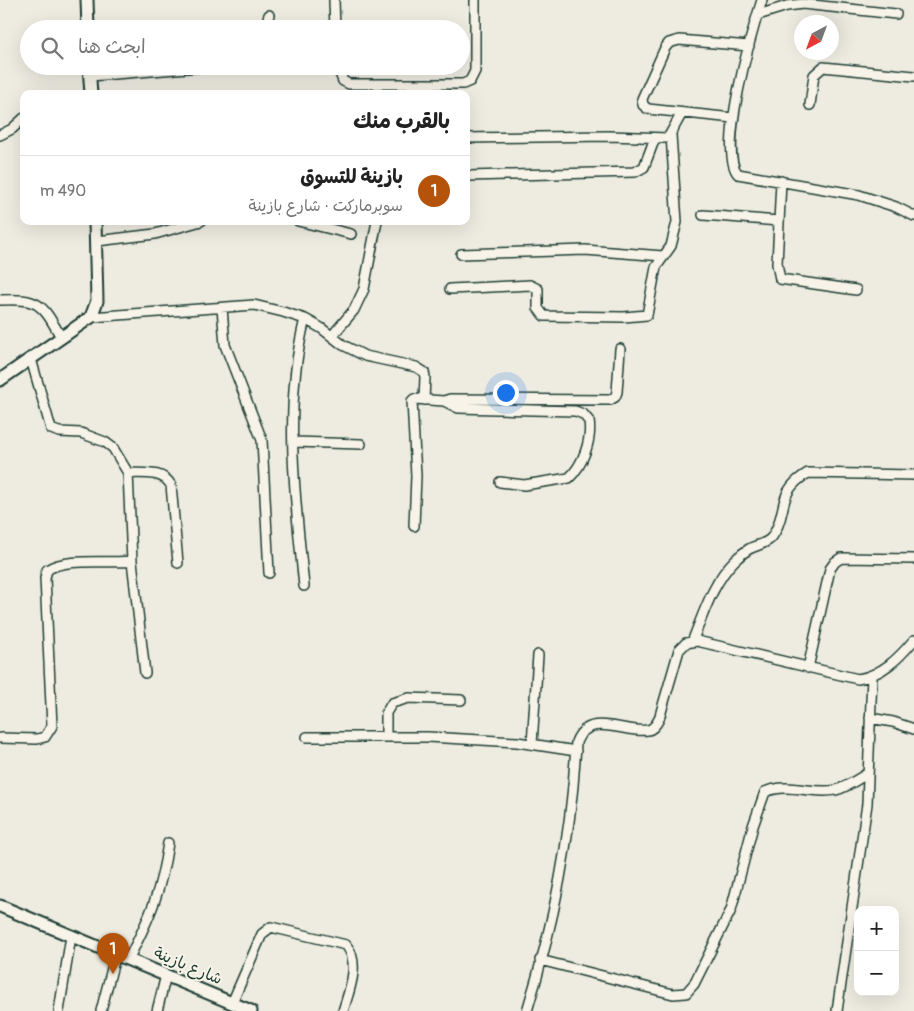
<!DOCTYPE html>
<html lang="ar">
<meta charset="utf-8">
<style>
:root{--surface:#fff;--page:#f2f2f2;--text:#222;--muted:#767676;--line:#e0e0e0;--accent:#b45309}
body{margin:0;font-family:Pangolin,"Playpen Sans Arabic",sans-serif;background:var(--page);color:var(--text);direction:rtl}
.controls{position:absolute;right:15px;bottom:15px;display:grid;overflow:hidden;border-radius:10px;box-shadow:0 5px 20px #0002}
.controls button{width:45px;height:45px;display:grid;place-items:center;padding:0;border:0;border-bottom:1px solid var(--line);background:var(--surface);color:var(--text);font:25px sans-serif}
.compass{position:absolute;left:794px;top:15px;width:45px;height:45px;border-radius:50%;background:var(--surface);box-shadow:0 5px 20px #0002;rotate:221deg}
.you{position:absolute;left:505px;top:392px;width:18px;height:18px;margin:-12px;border:4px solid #fff;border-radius:50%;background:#1a73e8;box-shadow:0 0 0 8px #1a73e833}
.badge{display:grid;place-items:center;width:32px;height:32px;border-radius:50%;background:var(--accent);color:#fff;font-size:16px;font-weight:700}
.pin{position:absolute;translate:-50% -41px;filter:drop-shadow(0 1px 2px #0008)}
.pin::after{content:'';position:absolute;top:26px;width:18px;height:15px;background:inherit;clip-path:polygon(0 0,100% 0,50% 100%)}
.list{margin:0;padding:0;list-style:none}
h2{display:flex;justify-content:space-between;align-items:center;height:65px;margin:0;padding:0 20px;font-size:21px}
h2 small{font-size:16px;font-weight:400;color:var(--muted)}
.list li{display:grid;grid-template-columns:32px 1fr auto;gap:15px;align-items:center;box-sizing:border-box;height:70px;padding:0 20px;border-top:1px solid var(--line)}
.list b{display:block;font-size:19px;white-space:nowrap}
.list p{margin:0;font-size:16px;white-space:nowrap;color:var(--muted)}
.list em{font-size:16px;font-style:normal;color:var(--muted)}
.icon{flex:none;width:28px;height:28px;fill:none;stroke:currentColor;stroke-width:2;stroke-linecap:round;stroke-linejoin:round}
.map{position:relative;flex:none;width:914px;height:1011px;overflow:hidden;direction:ltr}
.search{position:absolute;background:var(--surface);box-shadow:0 5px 20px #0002;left:20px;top:20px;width:450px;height:55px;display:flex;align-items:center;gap:12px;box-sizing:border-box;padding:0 18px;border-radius:28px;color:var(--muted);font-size:19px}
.panel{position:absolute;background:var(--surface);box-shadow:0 5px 20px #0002;left:20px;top:90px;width:450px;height:135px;border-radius:10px;direction:rtl}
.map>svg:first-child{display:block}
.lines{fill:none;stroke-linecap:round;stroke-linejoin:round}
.street-casing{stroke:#1f3d34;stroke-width:12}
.secondary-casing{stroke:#1f3d34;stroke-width:15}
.street{stroke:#f7f3e8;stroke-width:9}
.secondary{stroke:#f7f3e8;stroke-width:11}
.labels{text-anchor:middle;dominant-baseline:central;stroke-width:4;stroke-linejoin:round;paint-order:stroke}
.street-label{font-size:16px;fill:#1f3d34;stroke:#f7f3e8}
</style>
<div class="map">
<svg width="914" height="1011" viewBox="0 0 914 1011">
<rect width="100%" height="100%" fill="#eeece1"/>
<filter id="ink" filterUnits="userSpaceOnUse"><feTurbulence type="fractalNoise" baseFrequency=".02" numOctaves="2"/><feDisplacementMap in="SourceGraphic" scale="10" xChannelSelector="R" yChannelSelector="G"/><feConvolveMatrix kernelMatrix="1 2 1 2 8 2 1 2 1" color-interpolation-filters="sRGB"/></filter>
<g filter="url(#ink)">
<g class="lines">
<g class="street-casing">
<path id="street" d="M334,0L335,29
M762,0C752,31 717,151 738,174L859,195L896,207L914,216
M758,15L787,6L803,4L896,14
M264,29L269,15
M337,66L343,81L349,84H463L470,81L475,71V0
M90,76L213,66
M810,105L814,75L823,67L914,76
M733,118L648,109L643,105L642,99L665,48L669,43L679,40L749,46
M0,135L12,129L24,118
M466,138L609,136L668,138L682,113
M468,176L635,172L644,167L655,138
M781,181L777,264L780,279L856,290
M703,215L779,221
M298,221L351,234
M97,241L155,234L201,221
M461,254L585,250L663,256
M450,289L530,285L538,289V308L544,316L624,317L647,315L656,267L671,246L677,222L671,135
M0,300C40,298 42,304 61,337
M222,308L225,345L262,440L269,573
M91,317L254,305L283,312L305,319L321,328L343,345L365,356L416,367L424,372L425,377L424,400
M332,336L354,310L364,289L377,221
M31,359L51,429L59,432L81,433L105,442L113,448L128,473L132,561L145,673
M444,401L458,408L575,411L583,414L589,421C592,440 583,465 569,478L524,485L500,482
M294,442L361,444
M128,473C143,474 162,470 171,485L178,563
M414,526L416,476L412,401L414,399L444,401L450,399L610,400L615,397L617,392L620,349
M304,586C295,498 283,406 305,319
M692,642C703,615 713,582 734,561C738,557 744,552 749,549C756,545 767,544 772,537C789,512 775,492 808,473L914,475
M808,668L830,569L835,562L841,558L914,559
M870,718L893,722L914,729
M307,737H428L517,742L576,751
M386,737V713L392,703L409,698L461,700
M0,738L37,739L45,737L52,726L45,578L47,570C65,557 110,564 132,561
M532,744L538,655
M129,958C151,915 161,891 168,843
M540,960L673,994L686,993L694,984L731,910L753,826L765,792C789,782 812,795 836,790C847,787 858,779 868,773
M232,1003L262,934L271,927L346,945C361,963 349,991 343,1011
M59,1011L71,936
M101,1011L116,953
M157,1011L166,975
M527,1011C554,923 572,834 576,742C589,710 625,734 648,730C654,729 657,723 659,719L679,650L686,643L697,641L858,679C882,675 899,658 914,640
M837,1011L867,804L872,676"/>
</g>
<g class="secondary-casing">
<path id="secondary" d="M87,0L88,29
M89,66L91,94
M0,380L91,317L97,301L95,221
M0,906L251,1011"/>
</g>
<use href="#street" class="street"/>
<use href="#secondary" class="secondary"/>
</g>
</g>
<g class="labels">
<g class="street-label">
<text transform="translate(188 966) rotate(23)">شارع بازينة</text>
</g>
</g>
</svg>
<div class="controls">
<button>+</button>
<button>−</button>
</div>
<svg class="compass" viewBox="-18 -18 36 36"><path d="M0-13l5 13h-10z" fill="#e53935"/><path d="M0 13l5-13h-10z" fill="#767676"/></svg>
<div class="you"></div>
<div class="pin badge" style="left:113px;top:974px">1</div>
<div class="search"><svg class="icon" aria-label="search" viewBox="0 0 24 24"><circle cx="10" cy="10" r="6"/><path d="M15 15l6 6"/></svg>ابحث هنا</div>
<section class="panel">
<h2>بالقرب منك<small></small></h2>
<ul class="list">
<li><span class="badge">1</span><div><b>بازينة للتسوق</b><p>سوبرماركت · شارع بازينة</p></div><em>490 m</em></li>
</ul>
</section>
</div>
